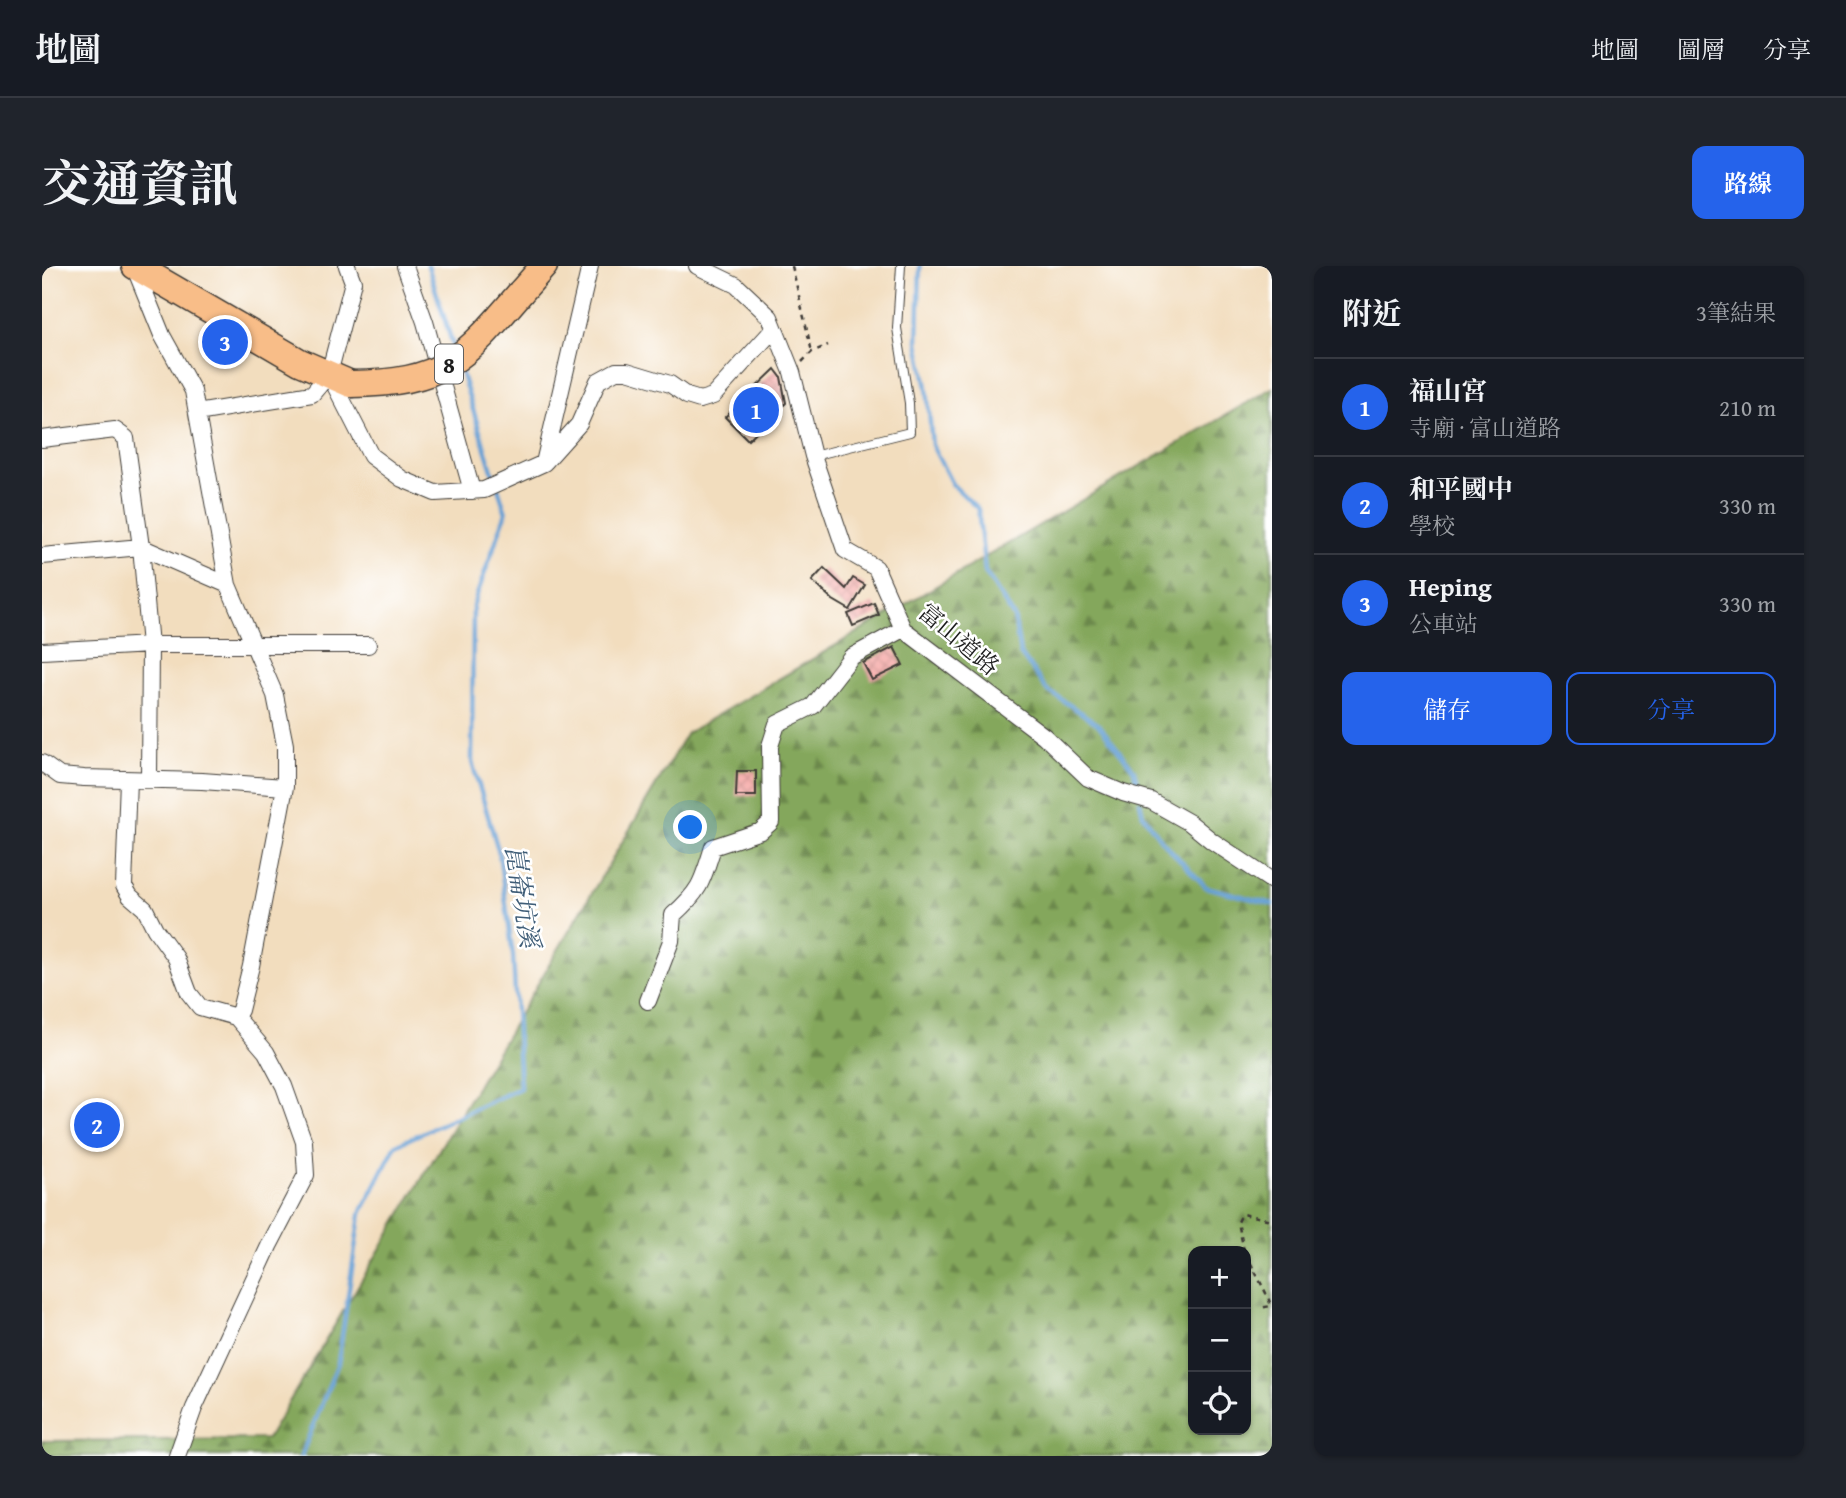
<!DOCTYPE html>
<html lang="zh-TW">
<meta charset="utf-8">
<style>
:root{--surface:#171b24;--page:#20242c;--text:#f1f3f6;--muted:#9ea1a6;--line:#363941;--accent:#2563eb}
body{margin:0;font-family:"Gentium Book Plus","Noto Serif TC",serif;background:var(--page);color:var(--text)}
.controls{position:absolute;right:21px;bottom:21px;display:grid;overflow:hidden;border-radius:14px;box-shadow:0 2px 5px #0004}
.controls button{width:63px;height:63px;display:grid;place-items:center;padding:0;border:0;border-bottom:2px solid var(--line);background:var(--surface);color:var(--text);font:35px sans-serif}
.you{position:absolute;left:649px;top:562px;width:24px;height:24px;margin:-18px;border:5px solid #fff;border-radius:50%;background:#1a73e8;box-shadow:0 0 0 10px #1a73e833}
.badge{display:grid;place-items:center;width:46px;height:46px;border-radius:50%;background:var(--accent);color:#fff;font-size:23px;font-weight:700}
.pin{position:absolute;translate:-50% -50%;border:4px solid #fff;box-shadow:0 2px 7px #0006}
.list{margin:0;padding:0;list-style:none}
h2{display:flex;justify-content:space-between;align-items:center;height:91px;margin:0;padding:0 28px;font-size:30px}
h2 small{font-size:23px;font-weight:400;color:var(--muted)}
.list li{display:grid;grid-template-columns:46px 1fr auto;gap:21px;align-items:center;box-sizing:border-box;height:98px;padding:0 28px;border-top:2px solid var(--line)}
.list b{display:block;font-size:26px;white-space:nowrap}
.list p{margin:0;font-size:23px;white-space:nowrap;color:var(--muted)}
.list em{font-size:23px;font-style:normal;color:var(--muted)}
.actions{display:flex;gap:14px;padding:21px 28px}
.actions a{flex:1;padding:16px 0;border:2px solid var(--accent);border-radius:14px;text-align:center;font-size:24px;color:var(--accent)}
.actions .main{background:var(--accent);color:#fff}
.icon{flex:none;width:38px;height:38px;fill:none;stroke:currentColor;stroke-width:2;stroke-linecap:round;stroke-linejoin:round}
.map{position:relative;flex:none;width:1230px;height:1190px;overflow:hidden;border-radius:14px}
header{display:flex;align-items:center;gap:42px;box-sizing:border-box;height:98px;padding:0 35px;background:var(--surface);border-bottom:2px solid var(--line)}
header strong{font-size:33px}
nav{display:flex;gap:38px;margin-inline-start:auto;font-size:24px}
.intro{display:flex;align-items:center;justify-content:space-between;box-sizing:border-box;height:168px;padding:0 42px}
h1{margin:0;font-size:49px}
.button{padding:18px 32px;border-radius:14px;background:var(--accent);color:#fff;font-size:24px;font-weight:700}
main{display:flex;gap:42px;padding:0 42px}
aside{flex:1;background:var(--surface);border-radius:14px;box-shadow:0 2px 5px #0004}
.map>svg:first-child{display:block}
.forest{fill:url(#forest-firs);stroke:#50623c;stroke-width:2;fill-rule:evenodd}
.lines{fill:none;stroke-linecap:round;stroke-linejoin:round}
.stream{stroke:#639fd4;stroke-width:4.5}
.building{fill:url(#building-cross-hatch)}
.lane-casing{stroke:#3c3934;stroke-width:10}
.street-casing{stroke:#3c3934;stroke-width:18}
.primary-casing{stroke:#3c3934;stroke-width:29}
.path{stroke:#3c3934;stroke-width:2.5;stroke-dasharray:5 5;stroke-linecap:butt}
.lane{stroke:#fff;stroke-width:8}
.street{stroke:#fff;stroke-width:16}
.primary{stroke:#f8bd88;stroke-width:26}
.primary-bridge-casing{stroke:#3c3934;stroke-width:29;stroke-linecap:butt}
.primary-bridge{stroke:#f8bd88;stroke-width:26}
.labels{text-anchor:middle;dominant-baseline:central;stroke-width:5;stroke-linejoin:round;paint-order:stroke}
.shield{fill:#fff;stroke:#606060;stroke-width:2}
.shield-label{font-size:23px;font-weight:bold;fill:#1c1c1c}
.street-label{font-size:24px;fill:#1c1c1c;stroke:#fff}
.water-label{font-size:26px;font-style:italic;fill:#405e78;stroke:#fff}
</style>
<header>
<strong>地圖</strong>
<nav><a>地圖</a><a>圖層</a><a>分享</a></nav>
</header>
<div class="intro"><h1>交通資訊</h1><a class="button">路線</a></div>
<main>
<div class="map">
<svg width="1230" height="1190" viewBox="0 0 1230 1190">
<defs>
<pattern id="forest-firs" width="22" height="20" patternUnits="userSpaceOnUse" patternTransform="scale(1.75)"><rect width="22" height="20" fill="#84a75c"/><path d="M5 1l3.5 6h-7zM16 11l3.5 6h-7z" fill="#6b874b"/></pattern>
<pattern id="building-cross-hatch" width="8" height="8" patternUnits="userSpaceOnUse" patternTransform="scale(1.75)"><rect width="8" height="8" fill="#f6aeac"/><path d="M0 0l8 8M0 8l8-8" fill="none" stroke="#d29593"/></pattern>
</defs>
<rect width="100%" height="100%" fill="#fff"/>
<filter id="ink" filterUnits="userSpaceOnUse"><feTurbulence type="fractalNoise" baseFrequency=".0143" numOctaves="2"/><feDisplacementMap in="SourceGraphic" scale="14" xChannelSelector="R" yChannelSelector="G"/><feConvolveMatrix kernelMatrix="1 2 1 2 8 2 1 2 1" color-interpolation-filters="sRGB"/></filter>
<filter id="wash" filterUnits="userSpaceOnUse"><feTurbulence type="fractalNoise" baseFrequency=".00686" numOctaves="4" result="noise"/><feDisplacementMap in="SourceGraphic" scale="28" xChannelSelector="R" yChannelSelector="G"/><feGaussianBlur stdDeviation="1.57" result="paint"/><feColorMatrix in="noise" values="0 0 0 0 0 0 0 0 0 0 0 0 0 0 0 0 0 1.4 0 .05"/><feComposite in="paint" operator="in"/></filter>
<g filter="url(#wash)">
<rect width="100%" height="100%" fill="#f2ddbe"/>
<path class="forest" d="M1230,122V1190H0V1175L225,1173L645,467ZM1151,985H1204V1164H1151Z"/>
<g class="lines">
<path class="stream" d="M386,0L412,83
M878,0L876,76L885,121L890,179L910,218L936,243L943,306L972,351L978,387L1005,424L1056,458L1092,504L1097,527
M418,102L453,214
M1098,536L1101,549L1120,575L1164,621L1230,638
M259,1190L296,1097L318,949L354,879L478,822L471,689L457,587L430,496L431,340L464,247L456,222"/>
</g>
<g id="blocks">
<path class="building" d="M733,103L739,111L744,137L706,174L683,151Z
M782,302L804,323L811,312L823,319L808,344L791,334L770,315Z
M832,337L837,349L811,360L806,348Z
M852,381L861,399L830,414L821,397Z
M695,505H714V530H694Z"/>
</g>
</g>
<g filter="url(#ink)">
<use href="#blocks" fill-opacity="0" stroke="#3c3934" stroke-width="2"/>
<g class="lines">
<g class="lane-casing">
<path id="lane" d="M771,190L868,166L867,137L855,62L859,0"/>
</g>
<g class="street-casing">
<path id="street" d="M92,0L120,69L151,125L186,319L233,429L243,479V521L209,700L198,744L194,751
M363,0L383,56L430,225
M655,0L694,19L728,51L750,106L771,190L803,284L834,302L861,363L1002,470L1046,512L1081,527L1109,535L1148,557L1170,575L1230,615
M287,108L329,190L360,213L393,227L442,224L502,197L548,0
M155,147L270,128L287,108L311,16L305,0
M0,173L73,164L84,172L99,281L108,379L107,513
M503,196L537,158L556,115L574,105H585L628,118L645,130L658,134L671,130L731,64
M0,290L99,281L186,319
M0,385L108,379H326
M0,497L18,510L42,512L160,515L243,521
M86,514L82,620L88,630L103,643L113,663L134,692L147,727L158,741L194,751
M606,735L629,675L631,649C659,624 660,616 671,581L719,565L729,556L728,480L735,458L771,440L809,391L861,363
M135,1190L152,1142L228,978L264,909L262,876L242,820L224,786L194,751"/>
</g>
<g class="primary-casing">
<path id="primary" d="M93,0L258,96L309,118
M479,26L502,0"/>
</g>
<path class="path" d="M750,0L770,86
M760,96L770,86L786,79
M1202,985L1196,956L1200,948L1230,954
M1204,988L1226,1031L1229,1040L1217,1042"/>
<use href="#lane" class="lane"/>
<use href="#street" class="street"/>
<use href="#primary" class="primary"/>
<g class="primary-bridge-casing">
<path id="primary-bridge" d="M309,118C402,117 421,94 479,26"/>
</g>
<use href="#primary-bridge" class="primary-bridge"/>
</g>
</g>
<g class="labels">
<rect class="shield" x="393" y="78.5" width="28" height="39" rx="5"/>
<g class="shield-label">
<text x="407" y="98">8</text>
</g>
<g class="street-label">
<text transform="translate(917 373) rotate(40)">富山道路</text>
</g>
<g class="water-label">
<text transform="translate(481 630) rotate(81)">崑崙坑溪</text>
</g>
</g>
</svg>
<div class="controls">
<button>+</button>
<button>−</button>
<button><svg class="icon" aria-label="locate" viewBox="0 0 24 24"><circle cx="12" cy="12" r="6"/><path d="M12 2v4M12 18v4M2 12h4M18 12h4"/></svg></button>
</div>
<div class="you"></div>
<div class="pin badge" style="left:714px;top:144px">1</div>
<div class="pin badge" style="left:55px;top:859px">2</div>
<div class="pin badge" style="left:183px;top:76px">3</div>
</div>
<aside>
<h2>附近<small>3筆結果</small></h2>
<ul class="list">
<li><span class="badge">1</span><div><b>福山宮</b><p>寺廟 · 富山道路</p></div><em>210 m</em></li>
<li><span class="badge">2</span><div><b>和平國中</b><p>學校</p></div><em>330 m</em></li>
<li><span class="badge">3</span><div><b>Heping</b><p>公車站</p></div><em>330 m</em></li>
</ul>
<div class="actions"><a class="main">儲存</a><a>分享</a></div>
</aside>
</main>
